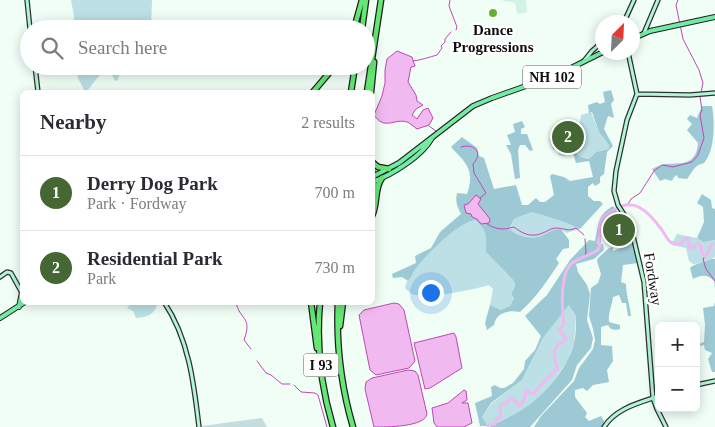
<!DOCTYPE html>
<meta charset="utf-8">
<style>
:root{--surface:#fff;--page:#f2f2f3;--text:#2b2b33;--muted:#7c7c81;--line:#e1e1e2;--accent:#456733}
body{margin:0;font-family:Georgia,serif;background:var(--page);color:var(--text)}
.controls{position:absolute;right:15px;bottom:15px;display:grid;overflow:hidden;border-radius:8px;box-shadow:0 2px 12px #0003}
.controls button{width:45px;height:45px;display:grid;place-items:center;padding:0;border:0;border-bottom:1px solid var(--line);background:var(--surface);color:var(--text);font:25px sans-serif}
.compass{position:absolute;left:595px;top:15px;width:45px;height:45px;border-radius:50%;background:var(--surface);box-shadow:0 2px 12px #0003;rotate:24deg}
.you{position:absolute;left:430px;top:292px;width:18px;height:18px;margin:-12px;border:4px solid #fff;border-radius:50%;background:#1a73e8;box-shadow:0 0 0 8px #1a73e833}
.badge{display:grid;place-items:center;width:32px;height:32px;border-radius:50%;background:var(--accent);color:#fff;font-size:16px;font-weight:700}
.pin{position:absolute;translate:-50% -50%;border:2px solid #fff;box-shadow:0 1px 5px #0006}
.list{margin:0;padding:0;list-style:none}
h2{display:flex;justify-content:space-between;align-items:center;height:65px;margin:0;padding:0 20px;font-size:21px}
h2 small{font-size:16px;font-weight:400;color:var(--muted)}
.list li{display:grid;grid-template-columns:32px 1fr auto;gap:15px;align-items:center;box-sizing:border-box;height:75px;padding:0 20px;border-top:1px solid var(--line)}
.list b{display:block;font-size:19px;white-space:nowrap}
.list p{margin:0;font-size:16px;white-space:nowrap;color:var(--muted)}
.list em{font-size:16px;font-style:normal;color:var(--muted)}
.icon{flex:none;width:28px;height:28px;fill:none;stroke:currentColor;stroke-width:2;stroke-linecap:round;stroke-linejoin:round}
.map{position:relative;flex:none;width:715px;height:427px;overflow:hidden}
.search{position:absolute;background:var(--surface);box-shadow:0 2px 12px #0003;left:20px;top:20px;width:355px;height:55px;display:flex;align-items:center;gap:12px;box-sizing:border-box;padding:0 18px;border-radius:28px;color:var(--muted);font-size:19px}
.panel{position:absolute;background:var(--surface);box-shadow:0 2px 12px #0003;left:20px;top:90px;width:355px;height:215px;border-radius:8px}
.map>svg:first-child{display:block}
.farmland{fill:#d2f2e4}
.green{fill:#bce0e5}
.forest{fill:#9dc9d4}
.cemetery{fill:#c3dedd}
.water{fill:#f0b9ef;stroke:#c147ba}
.lines{fill:none;stroke-linecap:round;stroke-linejoin:round}
.stream{stroke:#c147ba;stroke-width:1}
.river{stroke:#f0b9ef;stroke-width:3}
.secondary-casing{stroke:#303030;stroke-width:5.5}
.primary-casing{stroke:#1f1f1f;stroke-width:6}
.highway-casing{stroke:#1f1f1f;stroke-width:7}
.secondary{stroke:#b1f7d7;stroke-width:3}
.primary{stroke:#72eca4;stroke-width:4}
.highway{stroke:#65e773;stroke-width:4.5}
.poi-dot{fill:#64b132;stroke:#fff;stroke-width:2}
.labels{text-anchor:middle;dominant-baseline:central;stroke-width:5;stroke-linejoin:round;paint-order:stroke}
.shield{fill:#fff;stroke:#565656;stroke-width:1}
.shield-label{font-size:14px;font-weight:bold;fill:#0e0e0e}
.poi-label{font-size:15px;font-weight:bold;fill:#0e0e0e;stroke:#fff}
.street-label{font-size:15px;fill:#0e0e0e;stroke:#fff}
</style>
<div class="map">
<svg width="715" height="427" viewBox="0 0 715 427">
<rect width="100%" height="100%" fill="#f0fef6"/>
<path class="farmland" d="M500,0H526L527,12L517,14L515,3Z"/>
<path class="green" d="M71,0H152L151,29H73L74,16Z
M76,66H127L120,72L118,80L115,81L110,71L107,70L98,77L87,91L84,90L78,78Z
M591,112L599,132L609,145V149C600,151 594,151 590,159L581,157L575,152L563,156L559,155L558,150L561,147L553,150L549,139L563,136L562,129L578,123L576,138L573,143H574L577,138L581,115Z
M532,212L564,222L580,229L566,233L561,229C548,229 546,236 537,237C527,239 518,234 509,230L514,219Z
M616,218L627,223L631,231L614,241C607,232 606,225 616,218Z
M475,220C488,231 486,236 486,252L514,281L515,286L511,294L514,298L510,306L501,310L490,305L493,289L489,285C473,290 431,298 415,295C411,294 408,291 405,288C408,269 456,223 475,220Z
M677,234L697,238L703,242L715,240V257L706,263L693,264L689,261L686,248L671,245Z
M133,302L155,303L157,305C154,315 147,317 136,318L133,311L127,308Z
M569,305L576,316L574,343L568,360L553,382L537,399L518,413L490,426H486V425L482,417L491,404L522,380L543,338Z"/>
<path class="forest" d="M611,90L614,100L611,104L614,118L608,116L604,129L613,146L607,152L604,174L600,177V183L595,186L593,183L588,187V196L594,201H600L603,204L580,229L564,222L532,212L514,219L509,229C517,235 527,239 537,237C546,236 548,229 561,229L569,240V248L563,249L556,259L559,263C547,281 536,298 520,312C509,310 496,312 494,325L487,330L485,323L490,305L501,310L510,306L514,298L511,294L515,286L514,281L486,252C486,236 488,231 475,220C458,223 428,253 417,267C413,271 412,276 408,281L402,277L393,278L392,274L416,263L415,256L431,248L440,232L461,214C457,206 455,201 457,193L467,194C475,170 467,164 451,147L462,137L477,148L479,156L484,158L494,189L516,185L522,205H528L536,198L540,202H545L554,195L550,176L552,174L564,177L570,181L593,177L589,161L576,163L573,153L575,152L581,157L589,159L596,152L609,149V145L599,132L592,112L589,113L588,105L597,102L600,104L605,102L603,92Z
M702,106H712C715,122 715,151 704,163C702,164 699,164 697,166C693,169 690,175 687,179L678,178L677,175L674,177L672,181L665,179L660,181L652,169C656,167 660,165 664,164C682,163 696,166 698,143L687,130L692,124L687,119L690,115L697,118Z
M522,121L525,127L521,129V134H527L533,150L530,151L525,145H520L518,150L520,178L515,179L511,154L506,145H511L507,135L515,132L513,124Z
M702,194L711,200L712,208L715,209V240L703,242L697,238L704,222L703,207L697,203Z
M613,206L620,216L601,226V244H603L604,250L594,259L576,264L578,272L587,285L590,294L587,320L593,338L591,348L577,365L572,380L530,427H489C498,422 508,418 517,413C540,400 568,370 574,343C576,335 576,325 576,316L569,305L543,338L522,380L491,403L482,417L487,425L486,426H480L475,403L492,396L491,387L495,385L500,388H504L513,383L524,369L525,361L535,350L541,336L525,316L547,295L570,260L589,240L595,241C599,224 596,216 613,206Z
M625,239L633,244L638,263L623,265L621,282L626,284C626,295 630,305 631,316H628L626,303H622L619,295L613,297C612,306 608,313 609,322L620,325V329L616,330L611,329L608,325L601,327V345L612,346L613,361L607,370L609,382L593,385L587,391L583,388L575,390V397L587,413L585,417L589,421L601,416L605,423L602,427H534L541,416L574,381L579,368L593,349L595,340L593,329L589,316L591,288L598,283L601,274L597,261L598,258L609,248L613,247V251L627,246L622,243Z
M712,259H715V288L714,281C707,274 702,275 693,279L690,268C695,263 705,263 712,259Z
M715,302V372H712L708,359L712,353L705,350L704,345L697,347L696,364V345L704,342L705,325L703,308L714,306Z"/>
<path class="cemetery" d="M262,418L267,427H202V426Z"/>
<path class="water" d="M397,51L412,57L415,66L411,67L408,82L416,95L417,101L423,105L416,109L412,115L417,119L423,110L428,108L433,118L429,125L417,129C414,127 410,123 407,122C394,118 385,131 374,115L382,96L385,83V70L387,59Z
M476,195L481,199L478,204L490,219L489,223L481,224L477,219L472,217L471,214L466,213L464,205L468,204Z
M394,303L399,304L404,310L415,361L409,368L376,375L370,370L359,315L364,310Z
M454,333L456,337L462,368L430,388L425,389L414,343Z
M408,370L415,371L418,375L427,414C425,427 387,427 374,427L365,389L366,382L372,378Z
M464,390L466,391L467,400L462,403H468L472,423L464,427H437L434,423L432,408L448,403Z"/>
<g class="lines">
<path class="stream" d="M450,0L449,6L457,27L456,30
M413,61C421,60 430,57 437,55L442,48L441,46L445,42V39L451,32
M429,126L436,131
M461,147C474,143 484,152 473,164L474,173L486,193L480,198
M628,204L631,199L640,193L654,171L662,165L673,167L692,162L698,155L704,138L700,115L702,110L700,97L703,83L699,70L683,39L676,5L678,0
M487,224C497,230 503,230 514,227C524,235 533,238 545,232C549,230 552,228 556,228C564,228 568,232 576,228L584,235
M585,256L586,252L585,239
M705,256L703,259L706,269L715,281
M236,302C239,320 253,316 244,340L251,349
M257,361L266,373L271,375L282,384H290
M294,385L301,392L315,393L318,395L327,427"/>
<path class="river" d="M488,427V425L495,424L497,418H501L500,408L501,405L507,403L511,398L513,399L519,406L525,398L526,391L533,394L557,368C557,362 551,354 556,347C558,344 563,342 566,339L564,335L560,333L559,330L564,325C562,312 560,276 570,265C577,258 589,256 598,250L600,245L598,242C602,234 597,225 602,219C604,215 608,214 611,212C633,195 648,211 662,230C668,239 668,245 682,244L683,240L688,238L689,247L692,248L698,244L701,246L702,253L705,256L708,253L711,245L715,244"/>
<g class="secondary-casing">
<path id="secondary" d="M27,0L30,29
M624,22L634,0
M644,33L658,0
M628,52L637,94L627,120L616,171L614,191L618,205L628,221L633,236L644,282L653,398L657,409L666,427
M584,61L592,51L602,42
M35,66L38,92
M637,94L690,95L715,93
M0,277L7,272L11,273L22,293
M164,302C189,339 194,384 199,427
M696,385L715,381
M604,427C616,408 639,403 659,396"/>
</g>
<g class="primary-casing">
<path id="primary" d="M632,39L650,31L715,17
M372,177L399,163L473,106L492,98L557,75L603,52
M372,182C392,175 422,156 432,138
M19,307L22,292
M0,318L25,302"/>
</g>
<g class="highway-casing">
<path id="highway" d="M354,29L362,0
M362,29L366,0
M313,92L335,66
M351,92L355,66
M367,92L381,0
M371,92L374,62
M372,162L378,167L389,169
M372,171L376,194
M372,216C378,204 374,188 382,178
M311,302L317,348
M320,302C316,344 321,387 333,427
M338,302C336,345 341,386 353,427
M340,326L343,302"/>
</g>
<use href="#secondary" class="secondary"/>
<use href="#primary" class="primary"/>
<use href="#highway" class="highway"/>
</g>
<circle class="poi-dot" cx="493" cy="13" r="5"/>
<g class="labels">
<g class="shield">
<rect x="523" y="65.5" width="58" height="23" rx="4"/>
<rect x="303.5" y="353.5" width="35" height="23" rx="4"/>
</g>
<g class="shield-label">
<text x="552" y="77">NH 102</text>
<text x="321" y="365">I 93</text>
</g>
<g class="poi-label">
<text x="493" y="30">Dance<tspan x="493" dy="17">Progressions</tspan></text>
</g>
<g class="street-label">
<text transform="translate(653 279) rotate(81)">Fordway</text>
</g>
</g>
</svg>
<div class="controls">
<button>+</button>
<button>−</button>
</div>
<svg class="compass" viewBox="-18 -18 36 36"><path d="M0-13l5 13h-10z" fill="#e53935"/><path d="M0 13l5-13h-10z" fill="#7c7c81"/></svg>
<div class="you"></div>
<div class="pin badge" style="left:619px;top:230px">1</div>
<div class="pin badge" style="left:568px;top:137px">2</div>
<div class="search"><svg class="icon" aria-label="search" viewBox="0 0 24 24"><circle cx="10" cy="10" r="6"/><path d="M15 15l6 6"/></svg>Search here</div>
<section class="panel">
<h2>Nearby<small>2 results</small></h2>
<ul class="list">
<li><span class="badge">1</span><div><b>Derry Dog Park</b><p>Park · Fordway</p></div><em>700 m</em></li>
<li><span class="badge">2</span><div><b>Residential Park</b><p>Park</p></div><em>730 m</em></li>
</ul>
</section>
</div>
